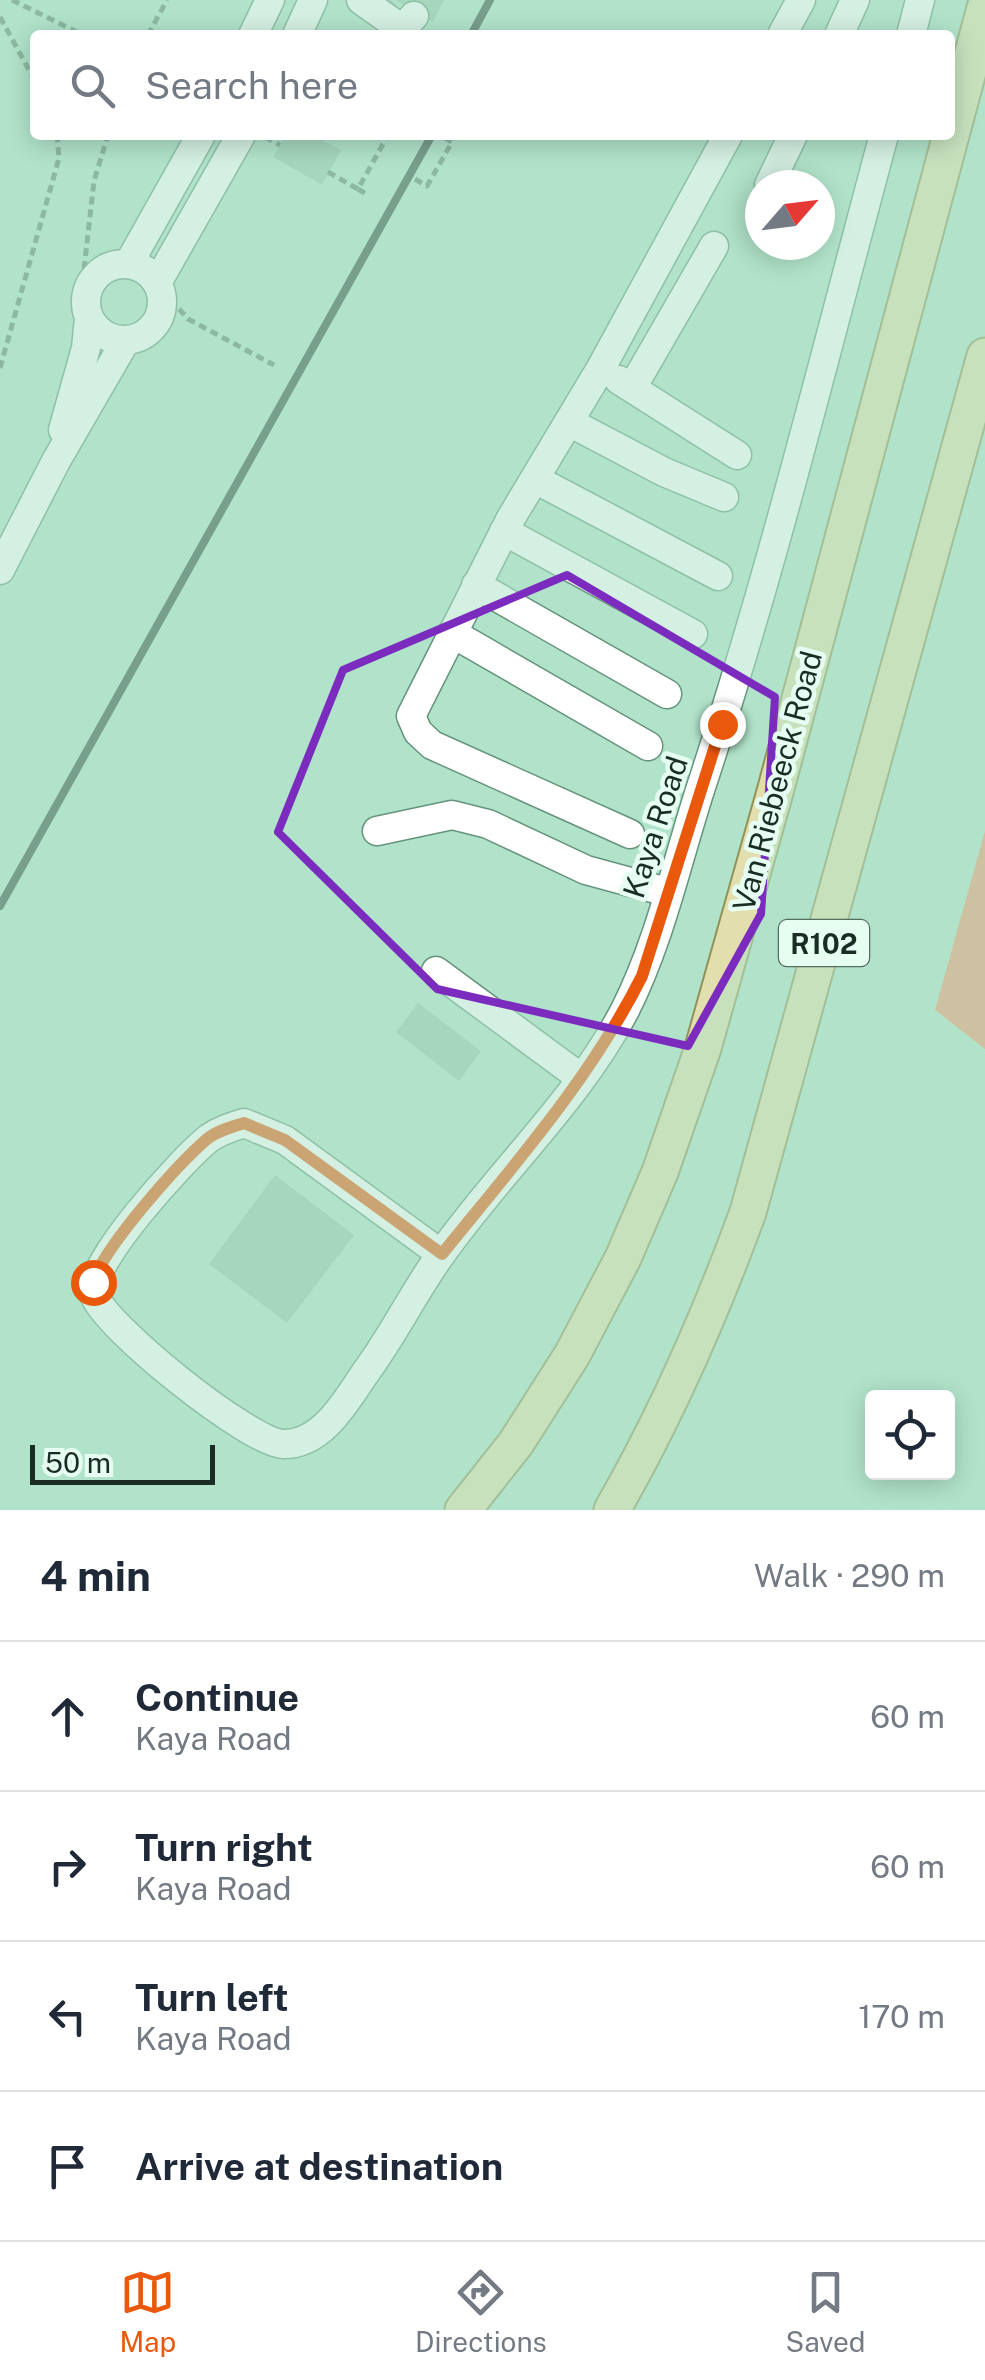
<!DOCTYPE html>
<meta charset="utf-8">
<style>
:root{--surface:#fff;--page:#f2f2f3;--text:#1f2937;--muted:#747a83;--line:#e0e1e3;--accent:#ea580c}
body{margin:0;font-family:"Public Sans",sans-serif;background:var(--page);color:var(--text)}
.controls{position:absolute;right:30px;bottom:30px;display:grid;overflow:hidden;border-radius:10px;box-shadow:0 5px 25px #0003}
.controls button{width:90px;height:90px;display:grid;place-items:center;padding:0;border:0;border-bottom:2px solid var(--line);background:var(--surface);color:var(--text);font:50px sans-serif}
.compass{position:absolute;left:745px;top:170px;width:90px;height:90px;border-radius:50%;background:var(--surface);box-shadow:0 5px 25px #0003;rotate:62deg}
.scale{position:absolute;left:30px;bottom:25px;width:185px;box-sizing:border-box;padding-left:10px;border:5px solid #1a2d24;border-top:0;font-size:28px;line-height:35px;white-space:nowrap;color:#1a2d24;-webkit-text-stroke:8px #e5fef1;paint-order:stroke}
.stop{position:absolute;width:30px;height:30px;margin:-22px;border:8px solid #ea580c;border-radius:50%;background:#fff}
.stop.end{background:#ea580c;border-color:#fff;box-shadow:0 2px 10px #0008}
.list{margin:0;padding:0;list-style:none}
h2{display:flex;justify-content:space-between;align-items:center;height:130px;margin:0;padding:0 40px;font-size:42px}
h2 small{font-size:32px;font-weight:400;color:var(--muted)}
.list li{display:grid;grid-template-columns:65px 1fr auto;gap:30px;align-items:center;box-sizing:border-box;height:150px;padding:0 40px;border-top:2px solid var(--line)}
.list b{display:block;font-size:38px;white-space:nowrap}
.list p{margin:0;font-size:32px;white-space:nowrap;color:var(--muted)}
.list em{font-size:32px;font-style:normal;color:var(--muted)}
.icon{flex:none;width:55px;height:55px;fill:none;stroke:currentColor;stroke-width:2;stroke-linecap:round;stroke-linejoin:round}
.map{position:relative;flex:none;width:985px;height:1510px;overflow:hidden}
.search{position:absolute;background:var(--surface);box-shadow:0 5px 25px #0003;left:30px;right:30px;top:30px;height:110px;display:flex;align-items:center;gap:25px;box-sizing:border-box;padding:0 35px;border-radius:10px;color:var(--muted);font-size:38px}
.sheet{height:730px;background:var(--surface)}
nav{display:flex;justify-content:space-around;align-items:center;box-sizing:border-box;height:140px;border-top:2px solid var(--line);background:var(--surface);font-size:28px;color:var(--muted)}
nav a{display:grid;justify-items:center;gap:5px}
nav .on{color:var(--accent)}
.map>svg:first-child{display:block}
.green{fill:#f19772}
.building{fill:#97c7af}
.lines{fill:none;stroke-linecap:round;stroke-linejoin:round}
.minor-tunnel{stroke:#93bfa9;stroke-width:28;stroke-dasharray:28 14;stroke-linecap:butt}
.minor-casing{stroke:#65947d;stroke-width:31}
.major-casing{stroke:#919259;stroke-width:39}
.path{stroke:#628373;stroke-width:5;stroke-dasharray:8 5;stroke-linecap:butt}
.minor{stroke:#fff;stroke-width:28}
.major{stroke:#e3dead;stroke-width:35}
.rail{stroke:#334b40;stroke-width:8}
.route{stroke:#ea580c;stroke-width:12}
.marked{fill:none;stroke:#7b2cbf;stroke-width:8;stroke-linejoin:round}
.labels{text-anchor:middle;dominant-baseline:central;stroke-width:9;stroke-linejoin:round;paint-order:stroke}
.shield{fill:#e5fef1;stroke:#576c62;stroke-width:2.5}
.shield-label{font-size:28px;font-weight:bold;fill:#1a2d24}
.street-label{font-size:30px;fill:#1a2d24;stroke:#e5fef1}
</style>
<div class="map">
<svg width="985" height="1510" viewBox="0 0 985 1510">
<rect width="100%" height="100%" fill="#b1e3ca"/>
<path class="green" d="M985,831V1049L935,1010Z"/>
<path class="building" d="M395,0H444L433,22Z
M286,135H313L341,150L322,185L273,157Z
M418,1003L481,1051L459,1081L396,1032Z
M275,1175L354,1235L287,1323L209,1264Z"/>
<g class="lines">
<path class="minor-tunnel" d="M390,1L391,0"/>
<g class="minor-casing">
<path id="minor" d="M361,0L402,29L414,16
M253,35L270,0
M297,35L313,0
M782,35L801,0
M839,35L855,0
M911,35L920,0
M769,185L793,135
M129,263L201,135
M86 302a38 38 0 1 1 76 0a38 38 0 1 1-76 0Z
M157,283L241,135
M619,380L737,455
M632,388L714,246
M569,422L664,472L724,497
M63,430L86,348L89,318
M535,479L718,576
M504,531L693,634
M0,570L56,461L126,340
M476,585L667,694
M452,633L648,746
M377,831L452,815L488,824L586,870L667,892
M630,834L432,745L418,732L411,716L511,518L601,368L728,135
M436,971L581,1078
M441,1254L285,1140L244,1123C232,1127 218,1131 208,1139C183,1159 86,1265 94,1294C103,1326 250,1443 283,1444C324,1445 348,1397 368,1369C395,1332 415,1290 442,1253C500,1171 578,1100 625,1010C660,941 677,861 701,787C772,572 825,353 884,135"/>
</g>
<g class="major-casing">
<path id="major" d="M463,1510L516,1443L572,1355L623,1258L660,1172L703,1048L775,792L985,8
M612,1510C667,1414 710,1316 748,1212L985,356"/>
</g>
<path class="path" d="M12,0L83,35
M0,17L35,81
M148,35L167,0
M265,137L280,145
M328,172L358,189L388,135
M415,179L427,186L452,142L440,135
M358,189L368,195
M84,269L94,181L108,135
M179,309L188,319L274,365
M0,368L59,158L57,135"/>
<use href="#minor" class="minor"/>
<use href="#major" class="major"/>
<path class="rail" d="M471,35L490,0
M0,906L432,135"/>
</g>
<g class="lines">
<path class="route" d="M93,1282C105,1246 177,1165 207,1139C217,1131 231,1127 244,1123L285,1140L442,1254C514,1165 591,1078 642,976L722,724"/>
</g>
<path d="M0 0H985V1510H0ZM567,575L775,697L761,914L688,1046L437,989L278,832L343,670Z" fill="#b1e3ca" fill-opacity=".55" fill-rule="evenodd"/>
<path class="marked" d="M567,575L775,697L761,914L688,1046L437,989L278,832L343,670Z"/>
<g class="labels">
<rect class="shield" x="779" y="920" width="90" height="46" rx="8"/>
<g class="shield-label">
<text x="824" y="943">R102</text>
</g>
<g class="street-label">
<text transform="translate(777 781) rotate(-75)">Van Riebeeck Road</text>
<text transform="translate(655 827) rotate(-72)">Kaya Road</text>
</g>
</g>
</svg>
<div class="controls">
<button><svg class="icon" aria-label="locate" viewBox="0 0 24 24"><circle cx="12" cy="12" r="6"/><path d="M12 2v4M12 18v4M2 12h4M18 12h4"/></svg></button>
</div>
<svg class="compass" viewBox="-18 -18 36 36"><path d="M0-13l5 13h-10z" fill="#e53935"/><path d="M0 13l5-13h-10z" fill="#747a83"/></svg>
<div class="scale">50 m</div>
<div class="stop" style="left:93px;top:1282px"></div>
<div class="stop end" style="left:722px;top:724px"></div>
<div class="search"><svg class="icon" aria-label="search" viewBox="0 0 24 24"><circle cx="10" cy="10" r="6"/><path d="M15 15l6 6"/></svg>Search here</div>
</div>
<section class="sheet">
<h2>4 min<small>Walk · 290 m</small></h2>
<ul class="list">
<li><svg class="icon" aria-label="ahead" viewBox="0 0 24 24"><path d="M12 20V5M6 11l6-6 6 6"/></svg><div><b>Continue</b><p>Kaya Road</p></div><em>60 m</em></li>
<li><svg class="icon" aria-label="right" viewBox="0 0 24 24"><path d="M7 20v-9h11M14 6l5 5-5 5"/></svg><div><b>Turn right</b><p>Kaya Road</p></div><em>60 m</em></li>
<li><svg class="icon" aria-label="left" viewBox="0 0 24 24"><path d="M17 20v-9H6M10 6l-5 5 5 5"/></svg><div><b>Turn left</b><p>Kaya Road</p></div><em>170 m</em></li>
<li><svg class="icon" aria-label="arrive" viewBox="0 0 24 24"><path d="M6 21V4h12l-3 4 3 4H6"/></svg><div><b>Arrive at destination</b></div></li>
</ul>
</section>
<nav>
<a class="on"><svg class="icon" aria-label="map" viewBox="0 0 24 24"><path d="M3 6l6-2 6 2 6-2v14l-6 2-6-2-6 2zM9 4v14M15 6v14"/></svg>Map</a>
<a><svg class="icon" aria-label="directions" viewBox="0 0 24 24"><path d="M12 3l9 9-9 9-9-9zM9 14v-3h6M13 9l2 2-2 2"/></svg>Directions</a>
<a><svg class="icon" aria-label="saved" viewBox="0 0 24 24"><path d="M7 4h10v16l-5-4-5 4z"/></svg>Saved</a>
</nav>
